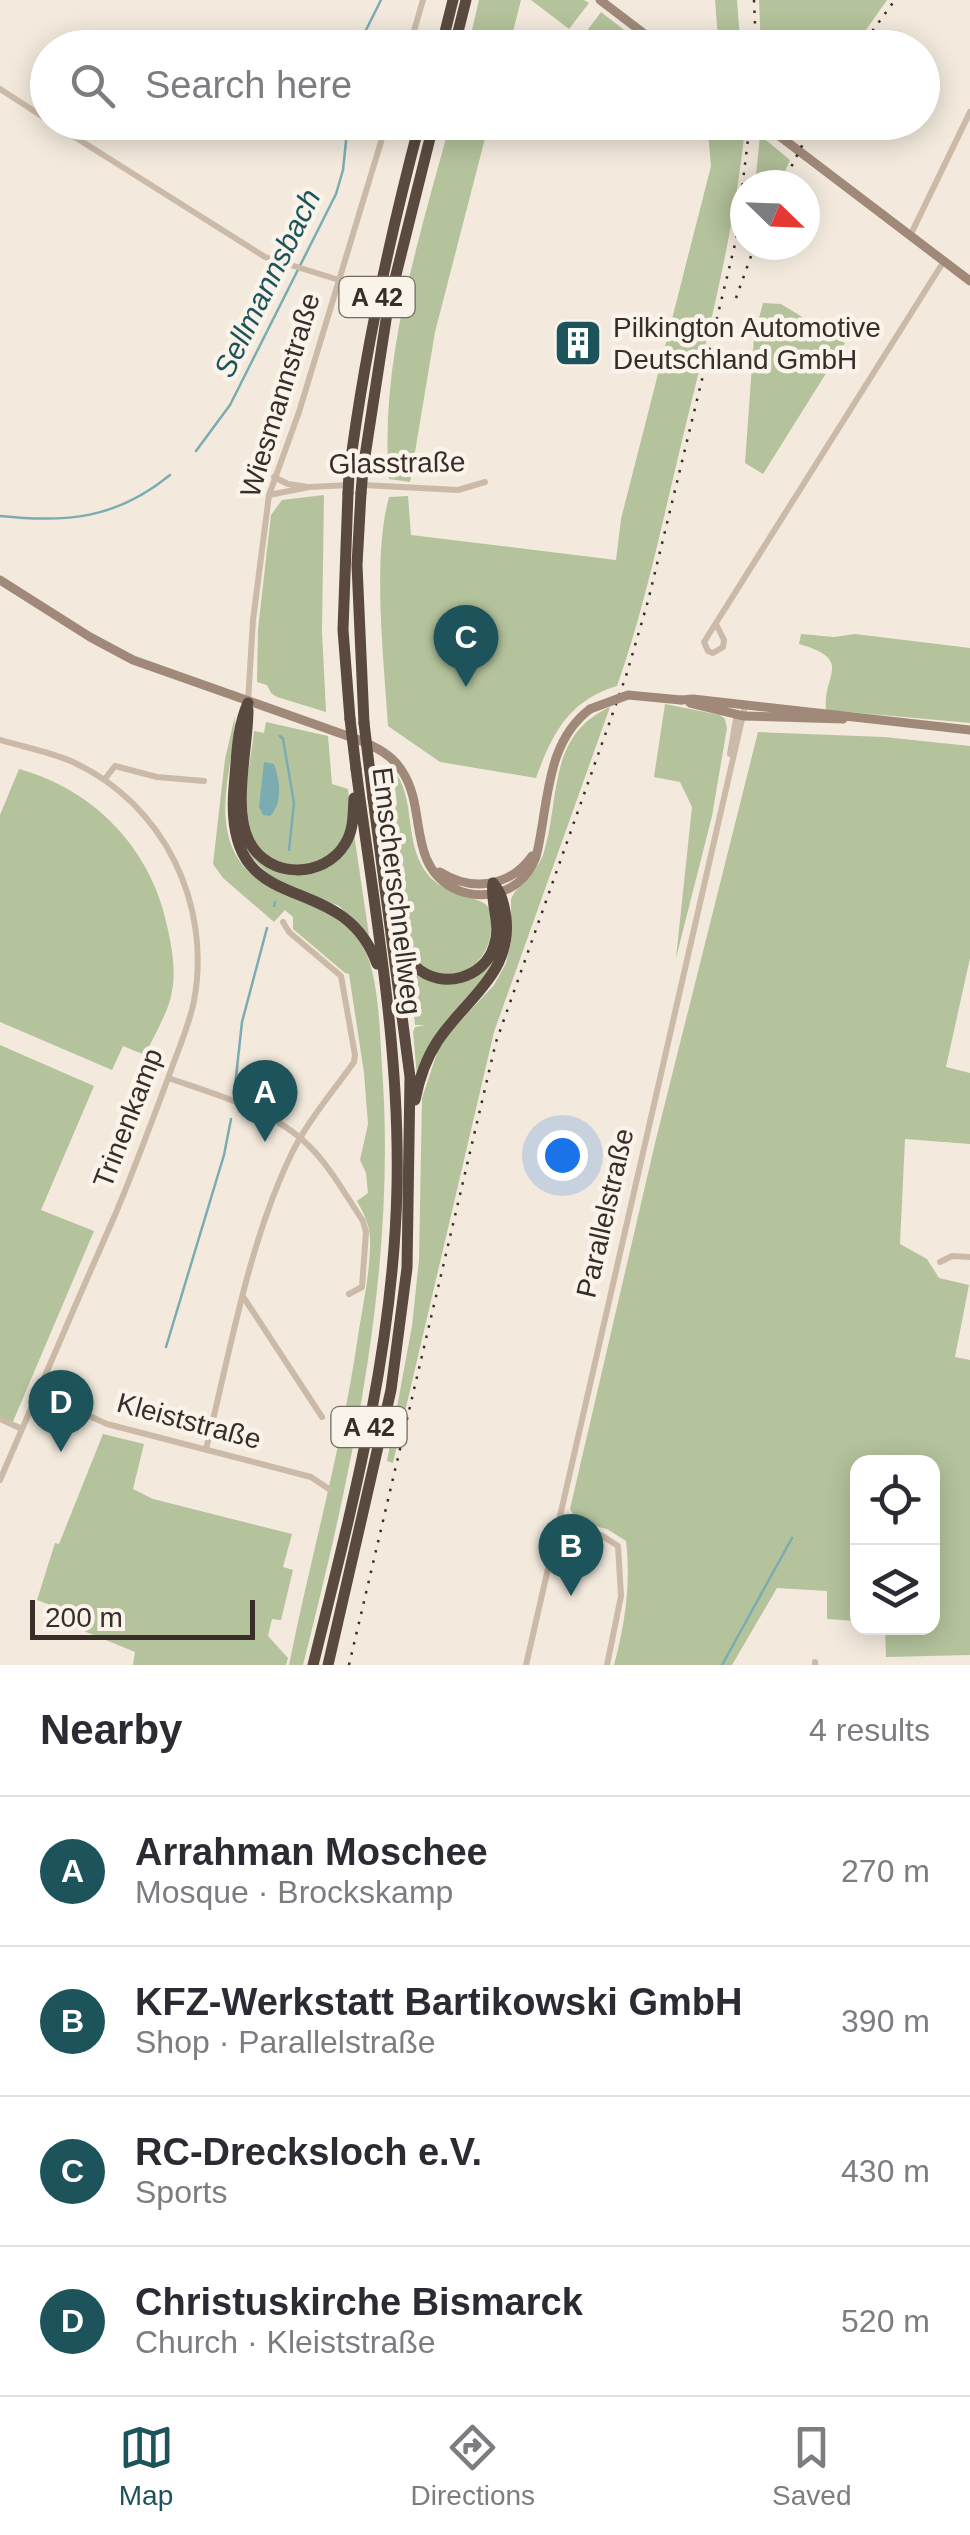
<!DOCTYPE html>
<meta charset="utf-8">
<style>
:root{--surface:#fff;--page:#f2f2f3;--text:#2b2b33;--muted:#7c7c81;--line:#e1e1e2;--accent:#1d545b}
body{margin:0;font-family:Arial,sans-serif;background:var(--page);color:var(--text)}
.controls{position:absolute;right:30px;bottom:30px;display:grid;overflow:hidden;border-radius:20px;box-shadow:0 5px 25px #0003}
.controls button{width:90px;height:90px;display:grid;place-items:center;padding:0;border:0;border-bottom:2px solid var(--line);background:var(--surface);color:var(--text);font:50px sans-serif}
.compass{position:absolute;left:730px;top:170px;width:90px;height:90px;border-radius:50%;background:var(--surface);box-shadow:0 5px 25px #0003;rotate:113deg}
.scale{position:absolute;left:30px;bottom:25px;width:225px;box-sizing:border-box;padding-left:10px;border:5px solid #382e29;border-top:0;font-size:28px;line-height:35px;white-space:nowrap;color:#382e29;-webkit-text-stroke:8px #faf3ea;paint-order:stroke}
.you{position:absolute;left:562px;top:1155px;width:35px;height:35px;margin:-25px;border:8px solid #fff;border-radius:50%;background:#1a73e8;box-shadow:0 0 0 15px #1a73e833}
.badge{display:grid;place-items:center;width:65px;height:65px;border-radius:50%;background:var(--accent);color:#fff;font-size:32px;font-weight:700}
.pin{position:absolute;translate:-50% -82px;filter:drop-shadow(0 2px 5px #0008)}
.pin::after{content:'';position:absolute;top:52px;width:35px;height:30px;background:inherit;clip-path:polygon(0 0,100% 0,50% 100%)}
.list{margin:0;padding:0;list-style:none}
h2{display:flex;justify-content:space-between;align-items:center;height:130px;margin:0;padding:0 40px;font-size:42px}
h2 small{font-size:32px;font-weight:400;color:var(--muted)}
.list li{display:grid;grid-template-columns:65px 1fr auto;gap:30px;align-items:center;box-sizing:border-box;height:150px;padding:0 40px;border-top:2px solid var(--line)}
.list b{display:block;font-size:38px;white-space:nowrap}
.list p{margin:0;font-size:32px;white-space:nowrap;color:var(--muted)}
.list em{font-size:32px;font-style:normal;color:var(--muted)}
.icon{flex:none;width:55px;height:55px;fill:none;stroke:currentColor;stroke-width:2;stroke-linecap:round;stroke-linejoin:round}
.map{position:relative;flex:none;width:970px;height:1665px;overflow:hidden}
.search{position:absolute;background:var(--surface);box-shadow:0 5px 25px #0003;left:30px;right:30px;top:30px;height:110px;display:flex;align-items:center;gap:25px;box-sizing:border-box;padding:0 35px;border-radius:55px;color:var(--muted);font-size:38px}
.sheet{height:730px;background:var(--surface)}
nav{display:flex;justify-content:space-around;align-items:center;box-sizing:border-box;height:140px;border-top:2px solid var(--line);background:var(--surface);font-size:28px;color:var(--muted)}
nav a{display:grid;justify-items:center;gap:5px}
nav .on{color:var(--accent)}
.map>svg:first-child{display:block}
.green{fill:#b4c39c}
.water{fill:#7bacb1}
.lines{fill:none;stroke-linecap:round;stroke-linejoin:round}
.stream{stroke:#7bacb1;stroke-width:2.5}
.street{stroke:#ccbaa8;stroke-width:6}
.secondary{stroke:#a08979;stroke-width:9}
.highway{stroke:#5a493f;stroke-width:11}
.rail{stroke:#382e29;stroke-width:2.5;stroke-dasharray:2.5 8;stroke-linecap:butt}
.secondary-bridge{stroke:#a08979;stroke-width:9}
.highway-bridge{stroke:#5a493f;stroke-width:11}
.labels{text-anchor:middle;dominant-baseline:central;stroke-width:9;stroke-linejoin:round;paint-order:stroke}
.shield{fill:#faf3ea;stroke:#726963;stroke-width:2.5}
.shield-label{font-size:25px;font-weight:bold;fill:#382e29}
.poi-label{font-size:28px;fill:#382e29;stroke:#faf3ea;text-anchor:start}
.street-label{font-size:28px;fill:#382e29;stroke:#faf3ea}
.water-label{font-size:30px;font-style:italic;fill:#1d545b;stroke:#faf3ea}
</style>
<div class="map">
<svg width="970" height="1665" viewBox="0 0 970 1665">
<rect width="100%" height="100%" fill="#f3eadd"/>
<path class="green" d="M479,0H521L509,47H468Z
M531,0H584L589,3L569,29Z
M715,0H737L740,40L718,39Z
M759,0H887L854,47L761,48Z
M601,12L646,47H593L581,39Z
M450,123H489L435,332L410,482L389,479C379,359 420,237 450,123Z
M695,123H740L745,127C734,238 706,341 680,449C661,528 644,610 617,686C569,700 552,734 536,778L440,762L388,726C384,659 372,559 389,497L408,496L411,535L616,560L621,519L711,166L708,132Z
M760,135L790,160L779,185H755Z
M763,303L781,304L845,343L763,474L745,463L754,337Z
M324,495L322,631L326,712L277,697L271,693L267,685L257,682L258,629L271,515L282,500Z
M801,634L834,637L855,634L970,648V723L826,710C822,675 855,660 799,644Z
M665,704L720,715L725,719L727,728L712,816L676,958L692,807L680,782L654,777Z
M610,707L494,1032L393,1463L387,1461L412,1326L419,1260L422,1098L438,1050L450,1032L494,985L506,963L511,942V899C519,882 536,874 543,855C561,799 546,736 610,707Z
M235,716C235,751 222,788 226,822C236,912 337,885 367,955C379,984 380,1035 382,1067C397,1271 352,1471 303,1665H289C311,1555 342,1447 358,1336C363,1304 371,1269 370,1237C369,1223 363,1212 357,1201L368,1193L366,1173L360,1160L368,1124L364,1073L349,974L345,973L293,929V917L285,910L274,922L223,878L213,864L225,759Z
M266,722L328,736L332,784L348,789C350,808 351,824 341,842C322,878 261,870 249,831C240,802 251,762 254,731L264,733Z
M758,732L884,737L970,746V958L946,1067L970,1073V1144L905,1139L900,1244L927,1259L939,1278L969,1285L955,1357L970,1360V1655L886,1657L885,1628H932V1462H858L857,1621L827,1619V1591L777,1588L732,1665H614C625,1624 631,1584 626,1541L607,1529L578,1522L570,1509L656,1139Z
M19,769C96,790 153,851 168,930C172,948 176,972 172,991C169,1012 154,1035 145,1055L123,1046L112,1070L0,1022V815Z
M393,769C415,797 405,833 421,864C438,899 482,894 489,908C491,911 491,919 491,923C494,968 444,994 414,959C394,936 387,835 382,801L397,805Z
M237,810L255,857L316,872L354,834L369,935L339,906L274,880L246,852Z
M404,959L458,983L477,976L493,960L492,966L417,1077L413,1032L415,1027L425,1025H415L414,1016H411Z
M0,1045L94,1086L41,1210L94,1231L12,1424L0,1419Z
M103,1434L144,1444L133,1489L153,1499L292,1534L283,1567L293,1570L281,1620L272,1619L268,1636L288,1658L286,1665H133L135,1652L57,1620L58,1608L37,1600L55,1543L59,1544Z"/>
<path class="water" d="M264,762L274,764C280,781 283,803 270,816L263,815L259,807Z"/>
<g class="lines">
<path class="stream" d="M357,48L381,0
M196,451L230,405L336,194L343,170L348,122
M0,516C67,523 116,519 170,475
M280,736L283,739L294,803L289,850
M274,906L275,902
M235,1086L242,1022L267,928
M166,1347L224,1155L231,1119
M722,1665L792,1538"/>
<path class="street" d="M409,48L423,0
M0,89L48,120
M51,122L265,257L339,280
M910,236L970,112
M274,477L288,484L308,487
M363,485L458,490L485,482
M269,495L309,487L351,485
M716,624L724,640L723,647L713,653L708,651L704,642L944,261
M248,702L253,620L269,495L299,412L387,122
M0,740C24,747 50,752 73,762C164,804 212,904 194,1001C189,1026 178,1050 170,1073C152,1121 135,1168 115,1215C76,1303 38,1392 0,1480
M730,754L737,713
M104,780L115,766L157,777L204,781
M168,1078C214,1094 273,1110 308,1145C330,1166 346,1196 363,1221L366,1232L362,1287L349,1294
M940,1262L952,1256L970,1257
M244,1298L322,1417
M38,1393L107,1424L311,1477L329,1489
M0,1419L22,1429
M206,1449C230,1353 247,1249 289,1159C305,1124 332,1093 354,1062L355,1055L341,976L289,932L283,922
M558,1525L601,1535L618,1546L621,1596L607,1665
M815,1662V1665
M526,1665L745,706"/>
<path class="secondary" d="M600,0L663,48
M761,122L970,281
M0,580L90,637L133,660L359,740C376,747 392,755 402,771C427,808 407,863 453,888C465,894 478,896 491,894C513,891 528,877 536,857C549,806 544,744 590,709
M681,700L693,699L970,730
M690,703L744,716L843,719
M440,872C472,892 510,887 532,856"/>
<path class="highway" d="M441,48L453,0
M454,48L466,0
M363,469L388,307L434,122
M349,474C364,354 389,239 420,122
M348,493L343,630L350,719
M361,493L357,565L364,723
M248,703C236,730 237,759 234,787C222,927 341,863 377,964
M248,710C248,748 232,808 249,841C268,879 324,879 345,844C354,830 353,814 354,798
M397,932C401,945 406,958 416,967C441,990 484,979 494,946C502,925 490,904 493,883
M415,1100C419,1080 426,1059 437,1042C464,1000 512,975 506,918C504,904 502,894 493,883
M313,1665C352,1507 394,1349 397,1186C400,1046 374,907 356,769
M328,1665L391,1390L407,1268L410,1077L373,798"/>
<path class="rail" d="M754,0L756,48
M860,48L895,0
M782,185L814,122
M736,298L755,245
M349,1665L496,1042L626,676L648,601L736,240L750,122"/>
<path class="secondary-bridge" d="M590,709L628,695L681,700"/>
<path class="highway-bridge" d="M348,493L349,474
M361,493L363,469
M350,719L356,769
M364,723L373,798"/>
</g>
<defs>
<g id="building-square" transform="scale(2.5)"><rect x="-9" y="-9" width="18" height="18" rx="4" fill="#1d545b" stroke="#faf3ea"/><path d="M-4-6H4V6H1V3H-1V6H-4ZM-2.5-4.3h1.7v1.8h-1.7ZM.8-4.3h1.7v1.8H.8ZM-2.5-1h1.7V.8h-1.7ZM.8-1h1.7V.8H.8Z" fill="#fff"/></g>
</defs>
<g fill-rule="evenodd">
<use href="#building-square" x="578" y="343"/>
</g>
<g class="labels">
<g class="shield">
<rect x="339.5" y="277" width="75" height="40" rx="8"/>
<rect x="331.5" y="1407" width="75" height="40" rx="8"/>
</g>
<g class="shield-label">
<text x="377" y="297">A 42</text>
<text x="369" y="1427">A 42</text>
</g>
<g class="poi-label">
<text x="613" y="327">Pilkington Automotive<tspan x="613" dy="32">Deutschland GmbH</tspan></text>
</g>
<g class="street-label">
<text transform="translate(280 395) rotate(-73)">Wiesmannstraße</text>
<text transform="translate(397 463) rotate(-1)">Glasstraße</text>
<text transform="translate(397 891) rotate(83)">Emscherschnellweg</text>
<text transform="translate(128 1118) rotate(-69)">Trinenkamp</text>
<text transform="translate(605 1213) rotate(-77)">Parallelstraße</text>
<text transform="translate(189 1421) rotate(15)">Kleiststraße</text>
</g>
<g class="water-label">
<text transform="translate(267 283) rotate(-64)">Sellmannsbach</text>
</g>
</g>
</svg>
<div class="controls">
<button><svg class="icon" aria-label="locate" viewBox="0 0 24 24"><circle cx="12" cy="12" r="6"/><path d="M12 2v4M12 18v4M2 12h4M18 12h4"/></svg></button>
<button><svg class="icon" aria-label="layers" viewBox="0 0 24 24"><path d="M12 4l9 5-9 5-9-5zM3 14l9 5 9-5"/></svg></button>
</div>
<svg class="compass" viewBox="-18 -18 36 36"><path d="M0-13l5 13h-10z" fill="#e53935"/><path d="M0 13l5-13h-10z" fill="#7c7c81"/></svg>
<div class="scale">200 m</div>
<div class="you"></div>
<div class="pin badge" style="left:265px;top:1142px">A</div>
<div class="pin badge" style="left:571px;top:1596px">B</div>
<div class="pin badge" style="left:466px;top:687px">C</div>
<div class="pin badge" style="left:61px;top:1452px">D</div>
<div class="search"><svg class="icon" aria-label="search" viewBox="0 0 24 24"><circle cx="10" cy="10" r="6"/><path d="M15 15l6 6"/></svg>Search here</div>
</div>
<section class="sheet">
<h2>Nearby<small>4 results</small></h2>
<ul class="list">
<li><span class="badge">A</span><div><b>Arrahman Moschee</b><p>Mosque · Brockskamp</p></div><em>270 m</em></li>
<li><span class="badge">B</span><div><b>KFZ-Werkstatt Bartikowski GmbH</b><p>Shop · Parallelstraße</p></div><em>390 m</em></li>
<li><span class="badge">C</span><div><b>RC-Drecksloch e.V.</b><p>Sports</p></div><em>430 m</em></li>
<li><span class="badge">D</span><div><b>Christuskirche Bismarck</b><p>Church · Kleiststraße</p></div><em>520 m</em></li>
</ul>
</section>
<nav>
<a class="on"><svg class="icon" aria-label="map" viewBox="0 0 24 24"><path d="M3 6l6-2 6 2 6-2v14l-6 2-6-2-6 2zM9 4v14M15 6v14"/></svg>Map</a>
<a><svg class="icon" aria-label="directions" viewBox="0 0 24 24"><path d="M12 3l9 9-9 9-9-9zM9 14v-3h6M13 9l2 2-2 2"/></svg>Directions</a>
<a><svg class="icon" aria-label="saved" viewBox="0 0 24 24"><path d="M7 4h10v16l-5-4-5 4z"/></svg>Saved</a>
</nav>
